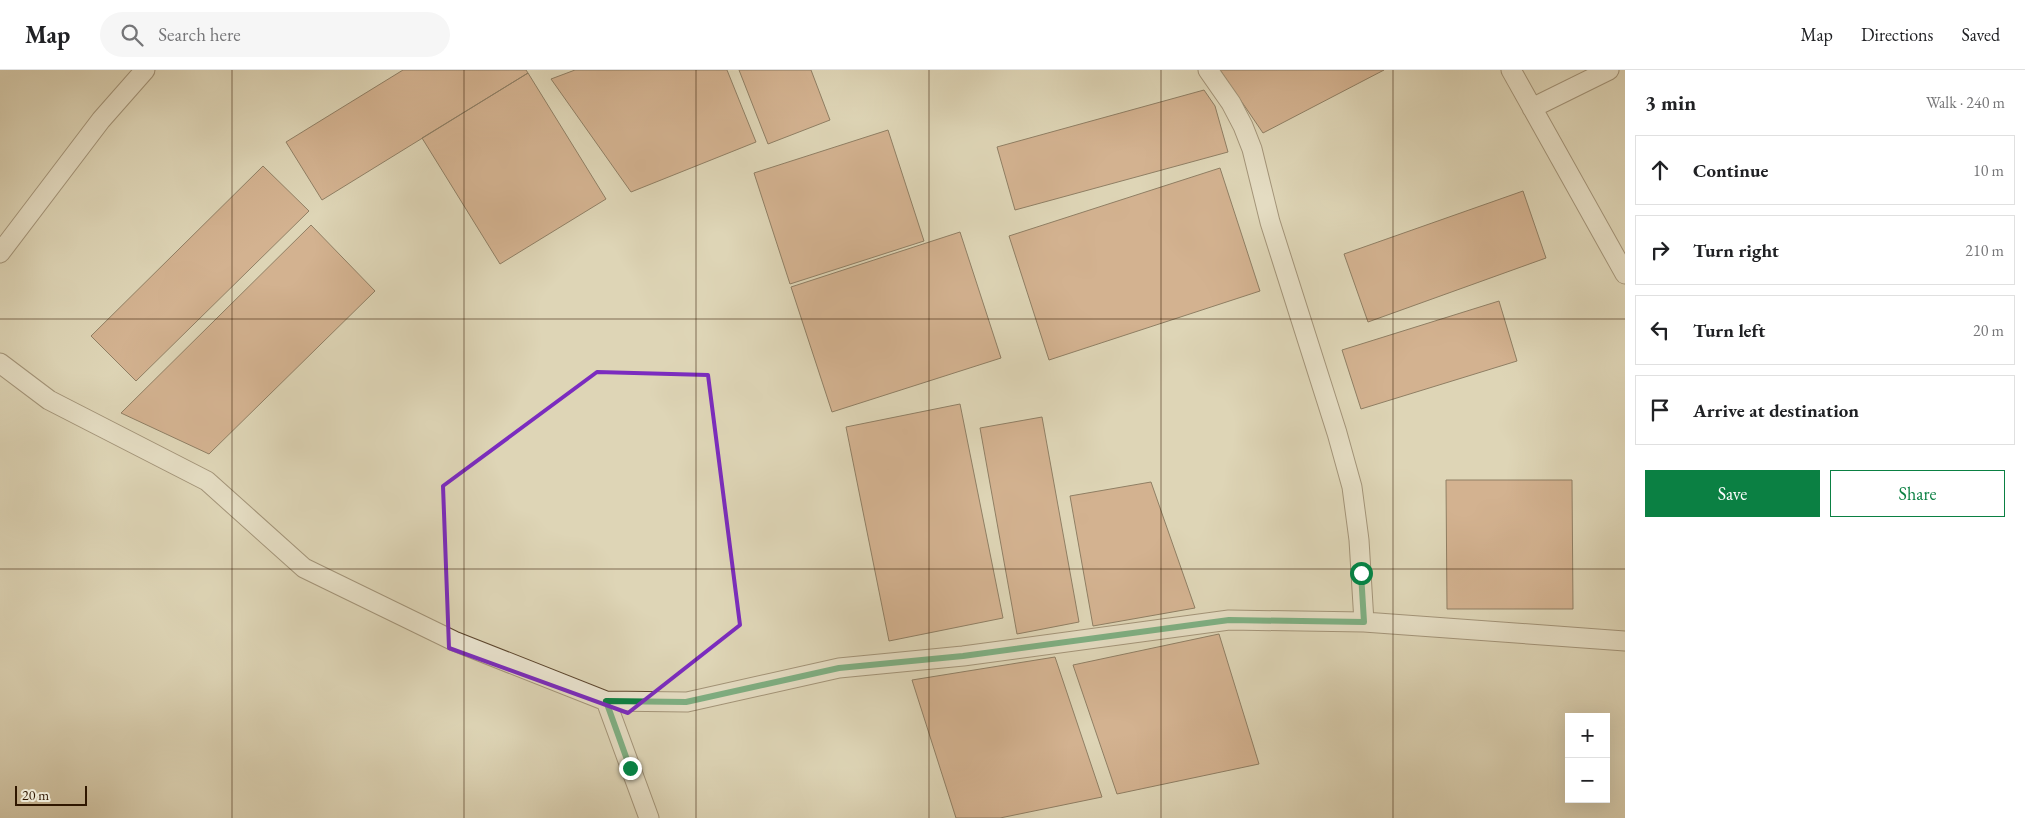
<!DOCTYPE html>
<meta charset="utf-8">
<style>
:root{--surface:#fff;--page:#f6f6f6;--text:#202124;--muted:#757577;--line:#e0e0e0;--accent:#0b8043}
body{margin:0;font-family:"EB Garamond",serif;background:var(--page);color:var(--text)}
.controls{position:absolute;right:15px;bottom:15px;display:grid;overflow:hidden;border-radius:0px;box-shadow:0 5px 20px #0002}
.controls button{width:45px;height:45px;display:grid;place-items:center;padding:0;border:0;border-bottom:1px solid var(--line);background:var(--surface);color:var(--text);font:25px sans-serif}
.scale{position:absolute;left:15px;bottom:12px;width:72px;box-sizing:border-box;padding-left:5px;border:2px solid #301700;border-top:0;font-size:14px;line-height:18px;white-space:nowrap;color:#301700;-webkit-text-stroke:4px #eae4d0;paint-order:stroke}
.stop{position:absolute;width:15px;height:15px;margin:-11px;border:4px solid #0b8043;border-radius:50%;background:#fff}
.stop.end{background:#0b8043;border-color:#fff;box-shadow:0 1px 5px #0008}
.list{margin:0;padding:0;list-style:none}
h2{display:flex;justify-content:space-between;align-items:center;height:65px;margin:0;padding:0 20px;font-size:21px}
h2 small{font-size:16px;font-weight:400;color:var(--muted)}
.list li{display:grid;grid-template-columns:32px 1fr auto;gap:15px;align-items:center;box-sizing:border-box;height:70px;margin:0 10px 10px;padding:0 10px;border:1px solid var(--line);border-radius:0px}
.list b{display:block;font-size:19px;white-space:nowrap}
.list em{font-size:16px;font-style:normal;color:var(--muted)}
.actions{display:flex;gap:10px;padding:15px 20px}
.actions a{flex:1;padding:11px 0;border:1px solid var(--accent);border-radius:0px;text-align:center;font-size:18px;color:var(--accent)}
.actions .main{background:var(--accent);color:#fff}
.icon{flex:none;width:28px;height:28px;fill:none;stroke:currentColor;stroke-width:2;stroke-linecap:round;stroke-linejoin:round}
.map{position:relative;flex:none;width:1625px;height:748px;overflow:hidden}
header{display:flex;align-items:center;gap:30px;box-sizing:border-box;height:70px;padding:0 25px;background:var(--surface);border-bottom:1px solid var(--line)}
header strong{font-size:24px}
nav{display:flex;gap:28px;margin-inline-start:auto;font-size:18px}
.search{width:350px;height:45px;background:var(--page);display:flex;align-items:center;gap:12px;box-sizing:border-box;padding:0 18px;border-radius:28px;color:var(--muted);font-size:19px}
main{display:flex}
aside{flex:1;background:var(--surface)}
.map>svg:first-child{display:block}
.building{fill:#c68762;stroke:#301700}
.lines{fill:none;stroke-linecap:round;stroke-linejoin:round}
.street-casing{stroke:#5c462e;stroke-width:21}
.street{stroke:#eae4d0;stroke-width:19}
.route{stroke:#0b8043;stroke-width:6}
.marked{fill:none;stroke:#7b2cbf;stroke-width:4;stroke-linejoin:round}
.grid{fill:none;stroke:#301700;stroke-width:1;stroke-opacity:0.55}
</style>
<header>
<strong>Map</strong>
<div class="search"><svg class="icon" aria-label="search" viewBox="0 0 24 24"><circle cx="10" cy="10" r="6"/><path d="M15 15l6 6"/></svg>Search here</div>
<nav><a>Map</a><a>Directions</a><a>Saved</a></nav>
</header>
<main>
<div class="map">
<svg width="1625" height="748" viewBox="0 0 1625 748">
<rect width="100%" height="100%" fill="#ded5b6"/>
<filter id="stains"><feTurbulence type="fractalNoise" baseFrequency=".004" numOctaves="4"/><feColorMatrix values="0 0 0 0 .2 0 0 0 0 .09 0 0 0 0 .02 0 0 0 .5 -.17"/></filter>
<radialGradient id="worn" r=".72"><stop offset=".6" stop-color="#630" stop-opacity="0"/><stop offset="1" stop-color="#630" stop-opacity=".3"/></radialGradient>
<path class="building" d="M403,0H526L528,3L322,130L286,72Z
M575,0H727L756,72L631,122L551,9Z
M739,0H811L830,50L768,74Z
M1220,0H1384L1263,63Z
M528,3L606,129L500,194L422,68Z
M1204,20L1215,36L1228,82L1015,140L997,77Z
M888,60L924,171L790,214L754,103Z
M263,96L309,141L136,311L91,266Z
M1220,98L1260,221L1049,290L1009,166Z
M1523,121L1546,188L1368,252L1344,184Z
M311,155L375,221L209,384L121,343Z
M960,162L1001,288L832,342L791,217Z
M1499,231L1517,291L1361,339L1342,280Z
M960,334L1003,548L889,571L846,357Z
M1042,347L1079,552L1017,564L980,358Z
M1446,410H1572L1573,539H1447Z
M1151,412L1195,538L1093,556L1070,426Z
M1219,564L1259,694L1117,724L1073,595Z
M1055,587L1102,727L1000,748H956L912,610Z"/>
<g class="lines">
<g class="street-casing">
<path id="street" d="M1208,0L1231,33L1243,56L1252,79L1270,152L1337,363L1352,417L1359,470L1364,552
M1511,0L1625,204
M1532,38L1609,0
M0,183L101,50L145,0
M0,293L49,330L207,411L304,498L454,571L606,631L687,632L839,598L963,586L1229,550L1364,552L1625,571
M606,631L649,748"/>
</g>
<use href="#street" class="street"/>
</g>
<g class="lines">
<path class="route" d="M630,698L606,631L686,632L839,598L963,586L1229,550L1364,552L1361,503"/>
</g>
<path d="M0 0H1625V748H0ZM597,302L708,305L740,555L628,643L449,578L443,416Z" fill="#ded5b6" fill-opacity=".55" fill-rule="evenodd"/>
<path class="marked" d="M597,302L708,305L740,555L628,643L449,578L443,416Z"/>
<path class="grid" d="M232,0V748M464,0V748M696,0V748M929,0V748M1161,0V748M1393,0V748M0,249H1625M0,499H1625"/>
<rect width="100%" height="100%" filter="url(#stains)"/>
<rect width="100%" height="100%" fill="url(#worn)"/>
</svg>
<div class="controls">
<button>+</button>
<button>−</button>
</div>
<div class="scale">20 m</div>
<div class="stop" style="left:1361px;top:503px"></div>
<div class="stop end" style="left:630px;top:698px"></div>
</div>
<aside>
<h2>3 min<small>Walk · 240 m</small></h2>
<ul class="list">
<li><svg class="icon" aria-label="ahead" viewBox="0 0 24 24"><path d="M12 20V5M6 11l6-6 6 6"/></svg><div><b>Continue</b></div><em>10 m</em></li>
<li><svg class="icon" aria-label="right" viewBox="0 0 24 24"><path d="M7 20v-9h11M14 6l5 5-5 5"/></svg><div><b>Turn right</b></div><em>210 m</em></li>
<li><svg class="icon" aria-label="left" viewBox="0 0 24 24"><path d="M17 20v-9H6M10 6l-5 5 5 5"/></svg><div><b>Turn left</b></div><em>20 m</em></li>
<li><svg class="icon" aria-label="arrive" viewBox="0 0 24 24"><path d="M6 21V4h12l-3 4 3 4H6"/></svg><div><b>Arrive at destination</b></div></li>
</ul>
<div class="actions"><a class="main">Save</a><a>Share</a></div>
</aside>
</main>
